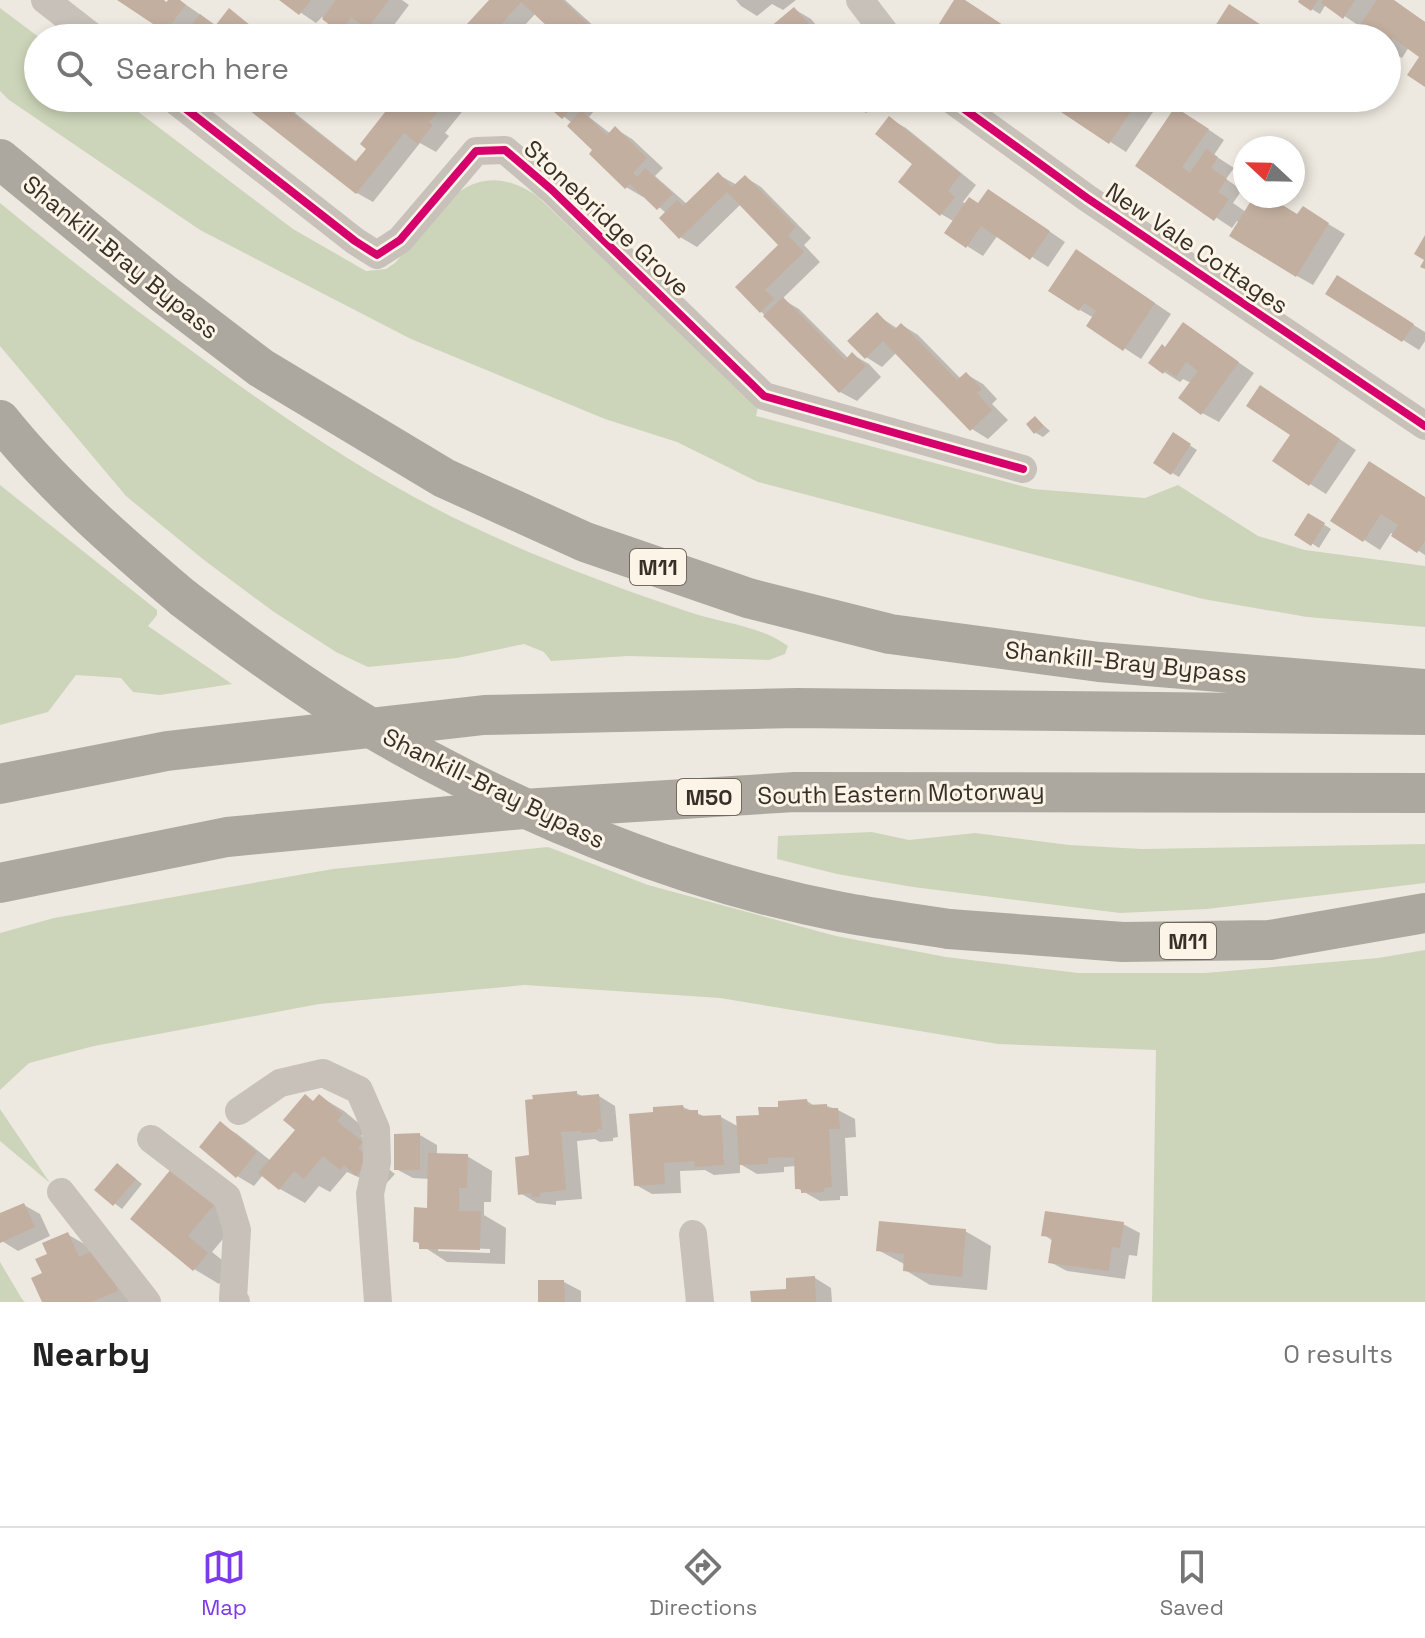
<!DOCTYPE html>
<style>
:root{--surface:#fff;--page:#f6f6f6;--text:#222;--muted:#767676;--line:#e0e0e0;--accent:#7c3aed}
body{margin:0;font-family:"Space Grotesk",sans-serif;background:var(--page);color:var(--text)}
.compass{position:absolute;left:1233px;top:136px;width:72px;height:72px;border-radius:50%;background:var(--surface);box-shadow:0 4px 12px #0003;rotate:292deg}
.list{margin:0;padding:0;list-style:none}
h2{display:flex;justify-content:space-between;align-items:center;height:104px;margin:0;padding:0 32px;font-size:34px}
h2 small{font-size:26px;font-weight:400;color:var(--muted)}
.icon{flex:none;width:44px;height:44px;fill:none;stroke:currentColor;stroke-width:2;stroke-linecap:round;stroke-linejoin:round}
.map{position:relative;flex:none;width:1425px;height:1302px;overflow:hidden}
.search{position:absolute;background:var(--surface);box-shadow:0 4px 12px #0003;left:24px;right:24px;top:24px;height:88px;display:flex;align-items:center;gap:20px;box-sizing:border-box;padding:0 28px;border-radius:44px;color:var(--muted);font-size:30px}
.sheet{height:224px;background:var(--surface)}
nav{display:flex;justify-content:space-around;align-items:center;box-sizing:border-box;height:112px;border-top:2px solid var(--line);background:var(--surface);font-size:22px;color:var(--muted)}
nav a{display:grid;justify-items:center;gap:4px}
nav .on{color:var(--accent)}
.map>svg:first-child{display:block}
.green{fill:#ccd5b9}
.shadow{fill:#0003;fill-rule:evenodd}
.building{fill:#c3afa0}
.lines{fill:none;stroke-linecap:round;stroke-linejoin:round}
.minor{stroke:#c7c1b9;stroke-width:28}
.highway{stroke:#ada89f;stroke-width:40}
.highway-bridge{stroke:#ada89f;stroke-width:40}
.cycleway-casing{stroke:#fbf4e7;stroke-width:13}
.cycleway{stroke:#d6006c;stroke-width:8}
.labels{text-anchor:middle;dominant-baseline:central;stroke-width:6;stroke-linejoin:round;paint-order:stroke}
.shield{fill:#fbf4e7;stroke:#726a61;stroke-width:2}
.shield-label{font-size:22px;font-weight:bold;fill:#382f27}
.street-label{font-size:24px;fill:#382f27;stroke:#fbf4e7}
</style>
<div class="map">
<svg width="1425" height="1302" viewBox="0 0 1425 1302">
<rect width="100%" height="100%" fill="#eee9e0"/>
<path class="green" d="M0,8L40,38H38V98H120L293,229L366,271L386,269L395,263C435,217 468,149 537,196L732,382L759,403L756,416L1033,489L1145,498L1178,485L1258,536L1305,550L1425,566V627L1307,617L1203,599L758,482L677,442L605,419L411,339L200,230L9,100L0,91Z
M0,203C68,259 139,313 211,365C292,424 376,481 467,524C537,558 613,586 686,611C719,623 760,625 788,646L785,654L769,660L628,656L551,661L544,652L524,644L457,658L368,667L336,652L274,612L204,560L126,496L0,346Z
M0,485L157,610V615L148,626L232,684L160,695L133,692L121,678L76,675L48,712L0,725Z
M872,832L909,840L975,833L1069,845L1142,849L1425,844V883L1207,909L1120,913L913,887L837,874L777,859L778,836Z
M548,847L648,885L836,936L946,957L1078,973H1205L1378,958L1425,950V1302H1152L1156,1050L998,1044L720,998L525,985L319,1004L94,1046L29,1063L0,1090V933L54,918L333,869Z
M0,1109L50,1183L0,1141Z
M0,1262L22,1299L25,1302H0Z"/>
<path class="shadow" d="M121,0H164L168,3L171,0H179L217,26L230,11L268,38H180Z
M282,0H402L409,5L385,37L367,27L359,38H353L322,17L316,23Z
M491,0H565L607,38H563L536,13L513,38H462Z
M736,0H796L783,10L772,4L757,16L741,6Z
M956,0H962L975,7L1021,38H957Z
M1302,0H1392L1425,22V85L1422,56L1409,47L1402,58L1392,52L1387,60V38H1353L1361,27L1326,4L1320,14L1300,2Z
M794,9L811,19L827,38H761Z
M240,98H294L302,104L295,113L358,163L398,98H473L445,133L449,136L436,152L420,143L373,202L357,193Z
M541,98H593L587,104L594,111L589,117L611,134L616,129L632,139L663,168L655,176L688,205L719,175L737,185L745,177L761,187L811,238L804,245L820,262L782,299L799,309L849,359L853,355L869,364L881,377L857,401L840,392L737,287L780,245L741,204L697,247L680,237L666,213L645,195L643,197L626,187L572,123Z
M845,98H879L880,100L866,113Z
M1043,98H1133L1153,112L1126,152Z
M890,119L906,128L976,185L963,202L966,204L1005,201L1065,242L1048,267L998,235L983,256L967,246L955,222L941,214Z
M1193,119L1224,140L1214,155L1234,168L1226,179L1242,190L1233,203L1246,212L1256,196H1265L1298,216L1303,209L1345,234L1313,285L1297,276L1240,223L1237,221L1232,228L1137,165Z
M1094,262L1171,314L1141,359L1089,325L1094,318L1080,310Z
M1354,288L1425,332V341L1419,350L1328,293Z
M877,315L898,329L902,325L918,335L961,379L966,374L983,384L997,399L992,404L1008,420L988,439L972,429L897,352L882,367L866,357Z
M1183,324L1254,373L1219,422L1202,413L1191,383L1183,379L1180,382L1164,372L1166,349Z
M1277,397L1356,450L1326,494L1310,484Z
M1035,418L1050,431L1043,437L1036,433Z
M1174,435L1197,450L1179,477L1155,463Z
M1425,498V555L1391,533L1380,550L1333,520Z
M1309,515L1331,529L1319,548L1297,534Z
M576,1093L584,1097L599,1096L615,1106L618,1137L613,1138V1141L600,1142L595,1139L577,1141L582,1199L556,1201V1205L537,1203L520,1193L532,1157Z
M319,1096L344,1111L367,1130L361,1136L387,1158L382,1164L395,1174L382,1188L347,1172L330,1192L319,1186L305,1203L280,1189L263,1175L254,1186L237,1176L221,1124L237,1134L271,1161L298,1130Z
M807,1101L816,1107L827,1106L838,1110L855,1119L856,1137L845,1138L848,1196H840V1200L820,1201L797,1188L796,1166L784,1167V1172L757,1174L740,1164V1173L714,1175L705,1170L680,1171L681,1193L652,1194L636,1185L656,1114L683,1107L708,1118L721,1117L739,1127L780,1108Z
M420,1135L437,1145V1155L467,1156L492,1171L491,1202H484V1215L506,1228L505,1264L447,1262L415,1241L429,1210L430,1179L413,1178L396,1169ZM438,1247L490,1249V1253L438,1251Z
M125,1170L142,1184L122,1209L97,1190Z
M197,1186L238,1221L212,1252L232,1268L219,1284L194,1269L132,1218Z
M24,1205L40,1214L50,1236L18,1251L2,1241L0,1216Z
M1123,1224L1140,1233L1137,1256L1129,1255L1125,1279L1067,1271L1050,1262L1053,1241L1044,1235Z
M965,1231L991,1246L987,1290L930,1285L905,1270L904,1264L878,1250Z
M67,1234L93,1249L141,1302H44V1274L50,1255Z
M815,1278L831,1288L832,1302H753L788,1291Z
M564,1282L581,1291V1302H540Z"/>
<path class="building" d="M117,0H163L166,3L168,0H180L186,5L165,32Z
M279,0H311L299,15Z
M336,0H389L367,29L351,17L340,33L322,19Z
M489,0H562L596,31L590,38H560L521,2L489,38H459L456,36Z
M954,0H965L1009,29L1003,38H954L937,27Z
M1299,0H1318L1311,11L1298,2Z
M1323,0H1355L1343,19L1321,3Z
M1377,0H1394L1425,22V87L1407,75L1419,57L1393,38L1387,47V38H1351Z
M1229,4L1281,38H1216L1210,34Z
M794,7L821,38H757Z
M229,8L266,38H181L200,14L215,26Z
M258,98H283L280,103L355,162L366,149L360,144L396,98H449L429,122L433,125L418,144L404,133L356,194L249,110Z
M538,98H577L579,100L562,119Z
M1062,98H1134L1138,101L1109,144L1055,108Z
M1175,107L1209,129L1182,167L1190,173L1206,149L1218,157L1211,168L1227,179L1218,192L1229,199L1214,221L1135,166Z
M581,110L607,135L615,126L647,158L633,173L637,177L645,168L673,194L657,210L630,184L625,189L589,154L592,150L567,126Z
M889,116L961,174L948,191L955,197L940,216L898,182L912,164L875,134Z
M718,172L732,187L745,175L796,227L788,235L804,252L765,290L774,299L760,313L735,287L778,245L727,192L679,239L659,218L677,200L683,206Z
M988,189L1050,231L1030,260L981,226L966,248L944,233L969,197L978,203Z
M1254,196H1268L1297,214L1303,206L1329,223L1296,277L1229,236Z
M1425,235V269L1420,267L1424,260L1414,254Z
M1076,249L1155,303L1123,351L1086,326L1096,311L1084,303L1079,311L1048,291Z
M1337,275L1414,324L1402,342L1325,294Z
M783,297L845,360L852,352L866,366L839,393L763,316Z
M877,312L894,330L901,323L957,380L966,372L982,389L977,393L992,410L970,431L883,341L865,359L847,341Z
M1183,322L1239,362L1201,415L1178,398L1198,371L1186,362L1176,377L1166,370L1163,374L1148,363L1162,344L1165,347Z
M1260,385L1340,439L1309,486L1272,461L1290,435L1246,406Z
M1035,416L1044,426L1034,434L1026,424Z
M1173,432L1191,444L1171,475L1153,463Z
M1369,461L1425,497V541L1417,553L1391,536L1398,525L1381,514L1363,542L1330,521Z
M1308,513L1325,523L1311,546L1294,535Z
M577,1091V1096L599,1094L602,1129H597V1132L581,1133V1131L561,1132L566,1190L540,1193V1197H532L531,1193L518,1195L515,1157L529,1155L525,1100L533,1099L532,1095Z
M305,1094L313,1101L319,1094L343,1114L337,1121L363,1142L358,1148L371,1158L356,1176L344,1165L340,1170L323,1156L304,1179L294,1171L279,1190L258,1173L295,1130L283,1120Z
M807,1099L808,1105L827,1104V1108H838L840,1129H829L832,1187L824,1188V1192L801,1193V1189H795L794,1157L768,1158V1164L739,1165L736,1116L759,1115L758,1107H778V1101Z
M683,1105L684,1110H698V1116L721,1115L724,1165L695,1167L694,1161L664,1163L665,1184L634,1186L629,1114L653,1112V1107Z
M220,1121L257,1152L236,1178L199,1147Z
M420,1133V1170H394V1134Z
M428,1153L468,1154L467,1188H459V1211H481L480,1250L419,1249V1242H413L414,1207L427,1208Z
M117,1163L136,1179L113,1206L94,1190Z
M171,1169L214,1205L188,1236L208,1253L193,1271L130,1219Z
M24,1203L35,1227L0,1243V1213Z
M1045,1211L1124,1222L1120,1248L1112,1247L1109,1271L1048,1263L1052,1237L1041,1236Z
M879,1221L966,1229L962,1277L903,1271L904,1254L876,1251Z
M68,1232L79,1257L100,1248L118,1291L92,1302H42L31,1278L42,1273L35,1259L47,1254L42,1243Z
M815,1276L816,1302H751L750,1291L786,1289V1278Z
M538,1280H564L565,1302H538Z"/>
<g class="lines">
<path class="minor" d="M45,0L94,38
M860,0L889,38
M172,98L355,241L377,255L400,240L476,151L505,150L552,190L764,396L1023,469
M949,98L1087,198L1425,426
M239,1111L280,1083L323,1073L359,1090L376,1129L377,1162L370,1194L378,1302
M151,1139L227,1197L237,1230L233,1299L236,1302
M61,1192L147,1302
M693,1234L700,1302"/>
<path class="highway" d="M0,159L164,294L261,368L444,478L585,542L748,598L890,634L1099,662L1425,689
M0,420C53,486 118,543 183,598
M0,784L167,751L484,715L797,708L1425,715
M0,883L227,837L523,809L795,792L1425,793
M949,929L1123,942L1270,940L1425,913"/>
<path class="highway-bridge" d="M183,598C247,647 313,695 383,735C524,816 681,881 841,912C877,919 913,923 949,929"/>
<g class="cycleway-casing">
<path id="cycleway" d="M172,98L355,241L377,255L400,240L476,151L505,150L552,190L764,396L1023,469
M949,98L1087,198L1425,426"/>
</g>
<use href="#cycleway" class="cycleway"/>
</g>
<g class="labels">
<g class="shield">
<rect x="630" y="549" width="56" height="36" rx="6"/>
<rect x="677" y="779" width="64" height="36" rx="6"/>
<rect x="1160" y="923" width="56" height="36" rx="6"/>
</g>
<g class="shield-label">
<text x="658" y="567">M11</text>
<text x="709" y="797">M50</text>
<text x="1188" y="941">M11</text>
</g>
<g class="street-label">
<text transform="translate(607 218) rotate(43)">Stonebridge Grove</text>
<text transform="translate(1197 248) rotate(34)">New Vale Cottages</text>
<text transform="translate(121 257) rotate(39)">Shankill-Bray Bypass</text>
<text transform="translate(1126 662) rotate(6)">Shankill-Bray Bypass</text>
<text transform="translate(494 788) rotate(26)">Shankill-Bray Bypass</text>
<text transform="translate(901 793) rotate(-1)">South Eastern Motorway</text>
</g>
</g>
</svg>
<svg class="compass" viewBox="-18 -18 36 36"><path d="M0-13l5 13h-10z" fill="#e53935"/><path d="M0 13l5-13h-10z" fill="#767676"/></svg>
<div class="search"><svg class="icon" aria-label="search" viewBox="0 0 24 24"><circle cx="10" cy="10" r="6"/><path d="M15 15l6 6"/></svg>Search here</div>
</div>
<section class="sheet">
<h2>Nearby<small>0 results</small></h2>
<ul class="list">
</ul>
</section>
<nav>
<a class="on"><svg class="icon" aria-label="map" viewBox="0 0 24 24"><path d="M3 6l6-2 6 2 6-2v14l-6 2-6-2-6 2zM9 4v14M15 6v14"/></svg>Map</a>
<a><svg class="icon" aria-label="directions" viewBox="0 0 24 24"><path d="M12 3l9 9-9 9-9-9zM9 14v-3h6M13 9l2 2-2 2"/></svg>Directions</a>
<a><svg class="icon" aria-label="saved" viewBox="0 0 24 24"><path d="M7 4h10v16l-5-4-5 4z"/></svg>Saved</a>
</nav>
